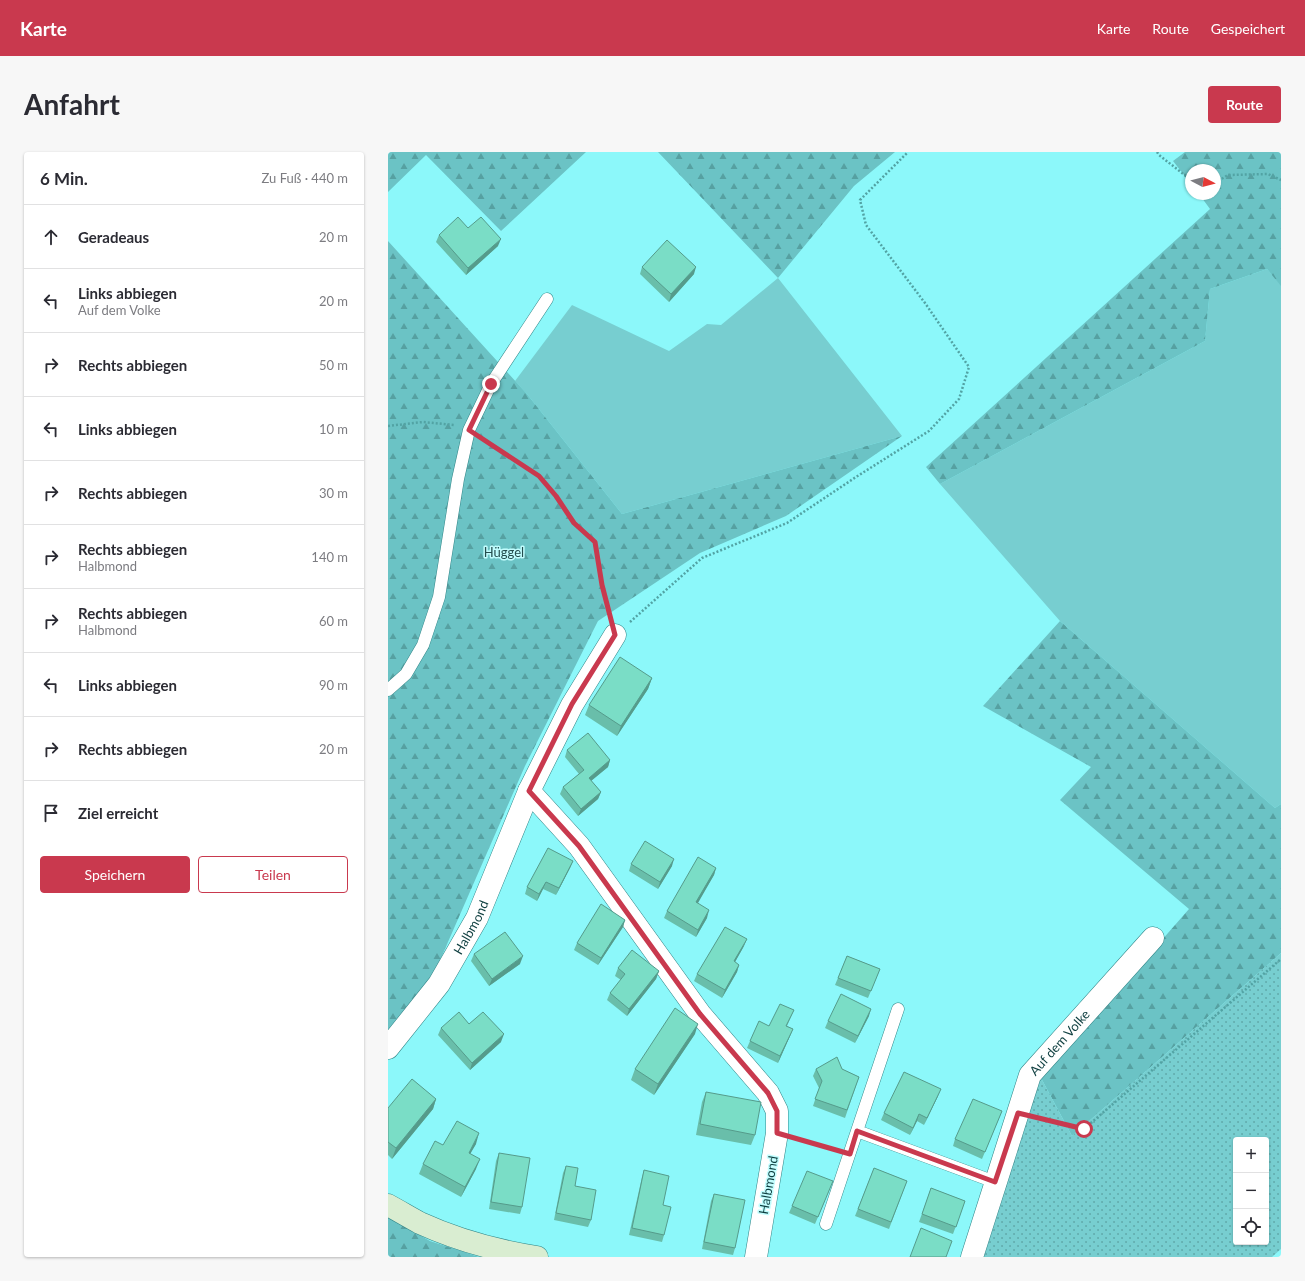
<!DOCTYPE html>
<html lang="de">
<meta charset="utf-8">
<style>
:root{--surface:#fff;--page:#f7f7f7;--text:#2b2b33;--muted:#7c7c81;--line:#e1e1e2;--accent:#c9394e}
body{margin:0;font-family:Lato,sans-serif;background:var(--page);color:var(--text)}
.controls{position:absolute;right:12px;bottom:12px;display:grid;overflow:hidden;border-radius:4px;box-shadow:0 1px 3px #0004}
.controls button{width:36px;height:36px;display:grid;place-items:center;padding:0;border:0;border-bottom:1px solid var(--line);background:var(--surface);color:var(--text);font:20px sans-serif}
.compass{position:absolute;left:797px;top:12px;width:36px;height:36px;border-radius:50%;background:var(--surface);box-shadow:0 1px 3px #0004;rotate:97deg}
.stop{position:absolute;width:12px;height:12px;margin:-9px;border:3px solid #c9394e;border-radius:50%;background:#fff}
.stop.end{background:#c9394e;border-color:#fff;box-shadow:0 1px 4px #0008}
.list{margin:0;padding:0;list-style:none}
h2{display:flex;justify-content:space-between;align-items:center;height:52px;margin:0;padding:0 16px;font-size:17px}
h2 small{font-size:13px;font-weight:400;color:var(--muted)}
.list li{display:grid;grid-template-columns:26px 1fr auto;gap:12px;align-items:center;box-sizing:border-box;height:64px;padding:0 16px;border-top:1px solid var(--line)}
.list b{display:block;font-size:15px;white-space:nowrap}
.list p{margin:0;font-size:13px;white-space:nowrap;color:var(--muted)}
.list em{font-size:13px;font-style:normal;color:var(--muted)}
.actions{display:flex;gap:8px;padding:12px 16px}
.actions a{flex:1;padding:9px 0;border:1px solid var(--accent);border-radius:4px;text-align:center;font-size:14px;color:var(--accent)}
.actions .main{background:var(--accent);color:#fff}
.icon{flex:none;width:22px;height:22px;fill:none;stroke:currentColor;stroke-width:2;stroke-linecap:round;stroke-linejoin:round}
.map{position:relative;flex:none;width:893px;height:1105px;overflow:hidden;border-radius:4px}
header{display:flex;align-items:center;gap:24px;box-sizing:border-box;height:56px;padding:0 20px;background:var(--accent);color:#fff}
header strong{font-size:19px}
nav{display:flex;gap:22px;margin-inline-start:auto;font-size:14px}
.intro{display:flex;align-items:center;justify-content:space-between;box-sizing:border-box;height:96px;padding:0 24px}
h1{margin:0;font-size:28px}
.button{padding:10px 18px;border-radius:4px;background:var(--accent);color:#fff;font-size:14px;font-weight:700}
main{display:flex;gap:24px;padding:0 24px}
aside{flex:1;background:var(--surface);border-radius:4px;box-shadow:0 1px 3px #0004}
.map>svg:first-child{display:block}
.green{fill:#77ced0}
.forest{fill:url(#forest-firs)}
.park{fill:url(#park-dots);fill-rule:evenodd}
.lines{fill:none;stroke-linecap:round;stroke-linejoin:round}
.lane-casing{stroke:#318587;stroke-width:13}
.street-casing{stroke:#318587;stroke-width:23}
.secondary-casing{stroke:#318587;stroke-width:23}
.path{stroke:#52a3a4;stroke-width:2.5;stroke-dasharray:2 2;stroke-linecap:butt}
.lane{stroke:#fff;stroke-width:12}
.street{stroke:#fff;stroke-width:22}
.secondary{stroke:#d9edd1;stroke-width:22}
.wall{fill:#69beaa}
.shaded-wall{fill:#559b8b}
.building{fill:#7addc6;stroke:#559b8b}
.route{stroke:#c9394e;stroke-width:5}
.labels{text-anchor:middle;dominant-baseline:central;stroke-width:3;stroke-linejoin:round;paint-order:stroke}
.park-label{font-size:13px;fill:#244d4e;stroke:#c2fdfe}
.street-label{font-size:13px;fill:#0f3f40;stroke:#c2fdfe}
</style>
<header>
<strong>Karte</strong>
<nav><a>Karte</a><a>Route</a><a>Gespeichert</a></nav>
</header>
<div class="intro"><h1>Anfahrt</h1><a class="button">Route</a></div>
<main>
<aside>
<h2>6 Min.<small>Zu Fuß · 440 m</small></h2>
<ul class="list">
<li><svg class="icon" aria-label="ahead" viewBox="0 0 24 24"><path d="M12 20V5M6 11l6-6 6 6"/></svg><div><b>Geradeaus</b></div><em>20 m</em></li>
<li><svg class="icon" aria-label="left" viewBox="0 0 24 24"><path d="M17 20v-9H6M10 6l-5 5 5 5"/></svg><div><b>Links abbiegen</b><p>Auf dem Volke</p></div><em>20 m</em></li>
<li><svg class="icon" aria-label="right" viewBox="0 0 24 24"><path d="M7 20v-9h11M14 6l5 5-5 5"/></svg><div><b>Rechts abbiegen</b></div><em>50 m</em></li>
<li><svg class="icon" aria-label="left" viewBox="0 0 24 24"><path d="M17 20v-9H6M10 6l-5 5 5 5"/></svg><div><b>Links abbiegen</b></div><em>10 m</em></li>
<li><svg class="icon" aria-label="right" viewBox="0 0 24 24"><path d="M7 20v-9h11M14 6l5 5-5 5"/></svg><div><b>Rechts abbiegen</b></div><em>30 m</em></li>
<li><svg class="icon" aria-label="right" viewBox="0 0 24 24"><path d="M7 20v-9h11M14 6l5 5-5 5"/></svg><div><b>Rechts abbiegen</b><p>Halbmond</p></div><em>140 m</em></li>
<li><svg class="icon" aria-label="right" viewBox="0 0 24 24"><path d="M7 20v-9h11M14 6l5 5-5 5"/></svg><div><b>Rechts abbiegen</b><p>Halbmond</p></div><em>60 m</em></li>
<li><svg class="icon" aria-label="left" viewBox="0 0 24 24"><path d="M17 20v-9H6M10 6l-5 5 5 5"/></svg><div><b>Links abbiegen</b></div><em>90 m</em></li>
<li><svg class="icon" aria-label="right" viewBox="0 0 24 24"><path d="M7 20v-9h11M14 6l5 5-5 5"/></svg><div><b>Rechts abbiegen</b></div><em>20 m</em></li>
<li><svg class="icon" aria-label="arrive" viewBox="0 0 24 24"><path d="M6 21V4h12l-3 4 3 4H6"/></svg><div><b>Ziel erreicht</b></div></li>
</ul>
<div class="actions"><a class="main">Speichern</a><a>Teilen</a></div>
</aside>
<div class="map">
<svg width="893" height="1105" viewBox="0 0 893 1105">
<defs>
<pattern id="forest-firs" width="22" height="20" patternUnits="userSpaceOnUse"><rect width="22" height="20" fill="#6bc3c5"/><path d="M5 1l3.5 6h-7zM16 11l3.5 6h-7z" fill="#56a0a1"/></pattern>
<pattern id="park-dots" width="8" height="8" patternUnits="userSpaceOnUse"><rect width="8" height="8" fill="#77ced0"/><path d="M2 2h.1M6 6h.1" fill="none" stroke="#60a9aa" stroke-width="1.8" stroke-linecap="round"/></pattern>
</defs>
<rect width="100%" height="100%" fill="#8cf8fa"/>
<path class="green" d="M879,117L893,133V652L887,656L672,469L552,332L817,189L822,137Z
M390,126L514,284L234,362L139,242L127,229L184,153L281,199L319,172L333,173Z"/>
<path class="forest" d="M0,0H198L113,79L38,3L0,40Z
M270,0H507L466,34L390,126Z
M797,0H893V134L879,117L822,137L817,189L552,332L538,315L822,57L811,42H827V18H803V32L785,9Z
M0,89L139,242L234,362L514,284L398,364L312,401L210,469L137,614L46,822L0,878Z
M672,469L887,656L893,652V801L684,984L653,926L801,757L672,648L703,615L595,554Z
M0,1065L42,1089L91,1105H0Z"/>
<path class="park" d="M893,801V1097L884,1105H594L648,936L653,926L684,984ZM848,988H878V1090H848Z"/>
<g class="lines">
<g class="lane-casing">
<path id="lane" d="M0,538L18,522L35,493L51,445L70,327L81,278L103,232L159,147
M510,857L469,979L607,1030
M438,1072L469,979"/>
</g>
<g class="street-casing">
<g id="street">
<path d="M141,639L191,694L312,862L380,941L389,959V981L368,1105"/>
<path id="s1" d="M0,896L51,832L89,766L141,639L184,553L227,483"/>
<path id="s2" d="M584,1105L642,923L765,786"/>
</g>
</g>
<g class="secondary-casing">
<path id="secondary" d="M0,1053C11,1059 21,1065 32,1071C69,1088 110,1099 149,1105"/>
</g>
<path class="path" d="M769,0L771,3L803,28
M827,31L840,23L880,22L893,28
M0,274L35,270L66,273
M95,287L151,324L168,344L186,371L207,390L214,433L222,464
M242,470L314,406L399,371L468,325L541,279L571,247L581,215L537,151L478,73L472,48L520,0
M650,966L696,977L893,807
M408,987L446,997"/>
<use href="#lane" class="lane"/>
<use href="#street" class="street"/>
<use href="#secondary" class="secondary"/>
</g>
<path class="wall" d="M80,76L110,94L78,123L48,90L51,83Z
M254,115L306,122L281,150L252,122Z
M264,526L260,537L229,584L197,563L201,553Z
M179,598L222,608L220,615L203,629L213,640L210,647L190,664L172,642L175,635L191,622L177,605Z
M185,709L182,716L168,743L155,737L149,749L137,742L139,735Z
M243,712L284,714L270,737L241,719Z
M328,716L326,723L309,751L319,766L308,785L276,766L279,759Z
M237,768L235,775L210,813L186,798L189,791Z
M356,794L347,810L351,813L349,820L334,846L306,829L309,822Z
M86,802L132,812L101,834L83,809Z
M459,804L492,817L480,846L447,833Z
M230,816L271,819L268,827L239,864L219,848L222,841L233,828L227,824Z
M406,858L399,874L405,877L402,884L390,911L359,896L362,889L381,874Z
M481,864L467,891L437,876L440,869Z
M53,876L113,890L82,918L50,883Z
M307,882L266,943L243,928L247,917Z
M428,917H454L471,925L457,966L425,954L431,936L425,924Z
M318,940L367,983L363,993L308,983L314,950Z
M550,944L536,973L529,969L522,983L493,968L496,961Z
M48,947L45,957L4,1007L0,1003V956Z
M614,959L594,1007L565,994L567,987Z
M88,992L82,1001L88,1017L73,1045L31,1022L35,1012L55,993Z
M111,1001L134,1055L132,1062L101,1057L108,1009Z
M178,1014L203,1068L200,1075L166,1068L175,1021Z
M486,1016L519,1029L501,1077L467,1064Z
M256,1018L275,1053L276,1083L274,1090L241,1083L254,1025Z
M445,1029L427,1072L401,1061L404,1054Z
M543,1036L577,1049L565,1082L531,1070Z
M326,1042L347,1096L345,1103L314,1097L323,1049Z"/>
<path class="shaded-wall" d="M113,87L110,94L78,123L80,116Z
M308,115L306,122L281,150L283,142Z
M264,526L260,537L229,584L233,574Z
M222,608L220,615L198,633L201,626Z
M213,640L210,647L190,664L193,657Z
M286,707L284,714L270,737L272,730Z
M185,709L182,716L168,743L171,736Z
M328,716L326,723L306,758L308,750Z
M158,730L155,737L149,749L151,742Z
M321,758L319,766L308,785L310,778Z
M237,768L235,775L210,813L213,806Z
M359,787L356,794L343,817L346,809Z
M135,804L132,812L101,834L104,827Z
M351,813L349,820L334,846L337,838Z
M271,819L268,827L239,864L241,857Z
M483,857L481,864L467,891L470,884Z
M310,872L307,882L266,943L270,932Z
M405,877L402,884L390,911L392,904Z
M116,882L113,890L82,918L84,911Z
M553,937L550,944L536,973L539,966Z
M48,947L45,957L4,1007L8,996Z
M531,962L529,969L522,983Z
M91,981L88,992L77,1011L81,1001Z
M92,1007L88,1017L73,1045L77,1035Z"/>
<path class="building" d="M70,65L80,76L93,65L113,87L80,116L51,83Z
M279,88L308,115L283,142L254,115Z
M232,505L264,526L233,574L201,553Z
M200,581L222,608L201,626L213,640L193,657L175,635L196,618L179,598Z
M257,689L286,707L272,730L243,712Z
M160,696L185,709L171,736L158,730L151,742L139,735Z
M310,705L328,716L308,750L321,758L310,778L279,759Z
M213,752L237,768L213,806L189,791Z
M337,775L359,787L346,809L351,813L337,838L309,822Z
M117,780L135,804L104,827L86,802Z
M244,798L271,819L241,857L222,841L237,822L230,816Z
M459,804L492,817L483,839L450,826Z
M453,842L483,857L470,884L440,869Z
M392,852L406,858L398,874L405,877L392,904L362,889L371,869L381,874Z
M287,856L310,872L270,932L247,917Z
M71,860L81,872L95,860L116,882L84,911L53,876Z
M449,905L454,917L471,925L459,958L427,947L434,929L428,917Z
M516,920L553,937L539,966L531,962L525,976L496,961Z
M24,927L48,947L8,996L0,990V956Z
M318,940L373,950L367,983L312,972Z
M585,947L614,959L597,1000L567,987Z
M69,969L91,981L81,1001L92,1007L77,1035L35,1012L47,989L55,993Z
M111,1001L142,1006L134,1055L103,1050Z
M178,1014L190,1016L187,1034L208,1038L203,1068L168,1061Z
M486,1016L519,1029L503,1070L470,1057Z
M256,1018L281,1024L275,1053L283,1055L276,1083L244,1076Z
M419,1019L445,1029L430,1065L404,1054Z
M543,1036L577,1049L568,1075L534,1062Z
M326,1042L357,1048L347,1096L316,1090Z
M533,1076L564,1089L558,1105H522Z"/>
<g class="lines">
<path class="route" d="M103,232L81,278L151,324L168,344L186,371L207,390L214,433L227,483L184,552L141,639L191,694L312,862L380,941L389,959V981L462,1002L469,979L607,1030L630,961L696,977"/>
</g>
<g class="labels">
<g class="park-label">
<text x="116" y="400">Hüggel</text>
</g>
<g class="street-label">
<text stroke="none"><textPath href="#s1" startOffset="147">Halbmond</textPath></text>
<text stroke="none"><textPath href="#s2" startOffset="235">Auf dem Volke</textPath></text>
<text transform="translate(380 1033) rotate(-80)">Halbmond</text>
</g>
</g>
</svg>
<div class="controls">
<button>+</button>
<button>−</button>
<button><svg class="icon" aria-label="locate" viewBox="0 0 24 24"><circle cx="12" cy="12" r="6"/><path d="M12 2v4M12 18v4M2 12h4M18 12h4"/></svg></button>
</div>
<svg class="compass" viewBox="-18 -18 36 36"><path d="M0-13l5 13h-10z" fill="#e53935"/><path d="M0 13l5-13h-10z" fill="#7c7c81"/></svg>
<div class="stop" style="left:696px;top:977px"></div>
<div class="stop end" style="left:103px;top:232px"></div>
</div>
</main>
